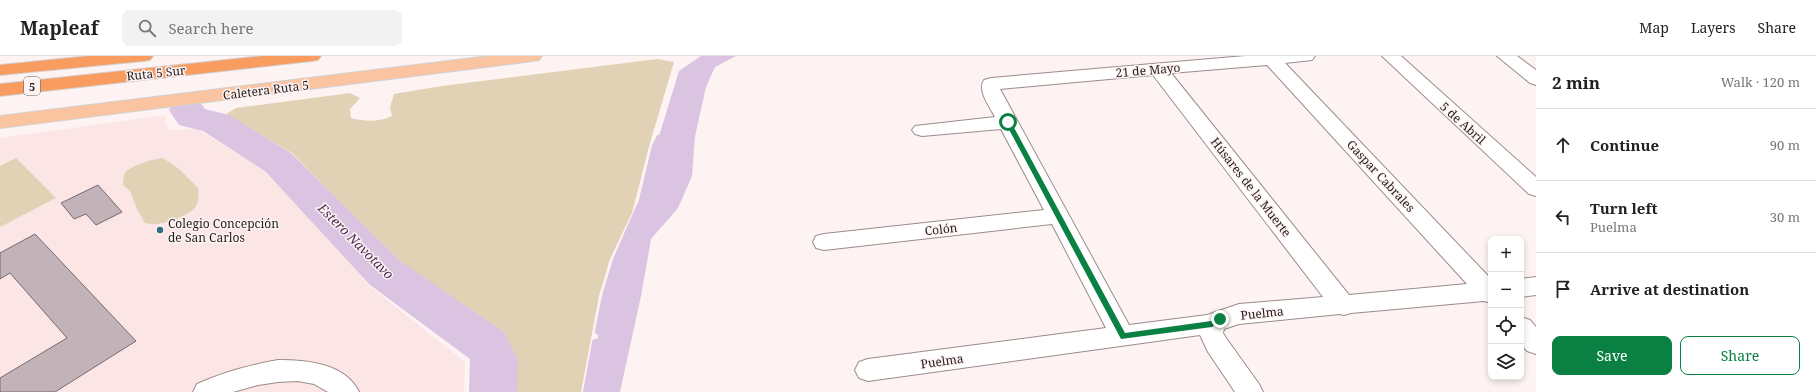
<!DOCTYPE html>
<meta charset="utf-8">
<style>
:root{--surface:#fff;--page:#f2f2f2;--text:#222;--muted:#767676;--line:#e0e0e0;--accent:#0b8043}
body{margin:0;font-family:"Noto Serif",serif;background:var(--page);color:var(--text)}
.controls{position:absolute;right:12px;bottom:12px;display:grid;overflow:hidden;border-radius:8px;box-shadow:0 2px 6px #0003}
.controls button{width:36px;height:36px;display:grid;place-items:center;padding:0;border:0;border-bottom:1px solid var(--line);background:var(--surface);color:var(--text);font:20px sans-serif}
.stop{position:absolute;width:12px;height:12px;margin:-9px;border:3px solid #0b8043;border-radius:50%;background:#fff}
.stop.end{background:#0b8043;border-color:#fff;box-shadow:0 1px 4px #0008}
.list{margin:0;padding:0;list-style:none}
h2{display:flex;justify-content:space-between;align-items:center;height:52px;margin:0;padding:0 16px;font-size:17px}
h2 small{font-size:13px;font-weight:400;color:var(--muted)}
.list li{display:grid;grid-template-columns:26px 1fr auto;gap:12px;align-items:center;box-sizing:border-box;height:72px;padding:0 16px;border-top:1px solid var(--line)}
.list b{display:block;font-size:15px;white-space:nowrap}
.list p{margin:0;font-size:13px;white-space:nowrap;color:var(--muted)}
.list em{font-size:13px;font-style:normal;color:var(--muted)}
.actions{display:flex;gap:8px;padding:12px 16px}
.actions a{flex:1;padding:9px 0;border:1px solid var(--accent);border-radius:8px;text-align:center;font-size:14px;color:var(--accent)}
.actions .main{background:var(--accent);color:#fff}
.icon{flex:none;width:22px;height:22px;fill:none;stroke:currentColor;stroke-width:2;stroke-linecap:round;stroke-linejoin:round}
.map{position:relative;flex:none;width:1536px;height:336px;overflow:hidden}
header{display:flex;align-items:center;gap:24px;box-sizing:border-box;height:56px;padding:0 20px;background:var(--surface);border-bottom:1px solid var(--line)}
header strong{font-size:19px}
nav{display:flex;gap:22px;margin-inline-start:auto;font-size:14px}
.search{width:280px;height:36px;background:var(--page);display:flex;align-items:center;gap:10px;box-sizing:border-box;padding:0 14px;border-radius:8px;color:var(--muted);font-size:15px}
main{display:flex}
aside{flex:1;background:var(--surface)}
.map>svg:first-child{display:block}
.built{fill:#fce6e5}
.green{fill:#e1d2b6}
.water{fill:#dbc3e2}
.lines{fill:none;stroke-linecap:round;stroke-linejoin:round}
.stream-far1{stroke:#dbc3e2;stroke-width:6}
.stream{stroke:#dbc3e2;stroke-width:8}
.river{fill:#dbc3e2;fill-rule:evenodd}
.building{fill:#c2b3b9;stroke:#77696f}
.minor-casing{stroke:#9c8b8a;stroke-width:2}
.major-casing{stroke:#d3d2d2;stroke-width:2}
.highway-casing{stroke:#d3d2d2;stroke-width:2}
.minor{fill:#fff;fill-rule:evenodd}
.major{fill:#fbc4a0;fill-rule:evenodd}
.highway{fill:#f99c60;fill-rule:evenodd}
.route{fill:#0b8043}
.poi-dot{fill:#2e6c82;stroke:#fef3f3;stroke-width:1.5}
.labels{text-anchor:middle;dominant-baseline:central;stroke-width:3;stroke-linejoin:round;paint-order:stroke}
.shield{fill:#fef3f3;stroke:#655d5d;stroke-width:1}
.shield-label{font-size:11px;font-weight:bold;fill:#241d1d}
.street-label{font-size:12px;fill:#241d1d;stroke:#fef3f3}
.poi-label{font-size:12px;fill:#241d1d;stroke:#fef3f3;text-anchor:start}
.water-label{font-size:13px;font-style:italic;fill:#492952;stroke:#fef3f3}
</style>
<header>
<strong>Mapleaf</strong>
<div class="search"><svg class="icon" aria-label="search" viewBox="0 0 24 24"><circle cx="10" cy="10" r="6"/><path d="M15 15l6 6"/></svg>Search here</div>
<nav><a>Map</a><a>Layers</a><a>Share</a></nav>
</header>
<main>
<div class="map">
<svg width="1536" height="336" viewBox="0 0 1536 336">
<rect width="100%" height="100%" fill="#fef3f3"/>
<path class="built" d="M166,59L165,67L169,74L197,73L267,115L372,232L465,306L464,336H0V82Z"/>
<path class="green" d="M657,3L674,6L650,87L632,157L610,203L599,240L581,336H509L510,292L496,274L397,204L292,97L226,58L236,52L350,37L360,42L350,53L351,62C366,66 378,66 392,60L390,51L394,38L442,30Z
M16,102L56,142L0,171V110Z
M163,102L179,113L198,132C199,139 199,147 194,153C184,162 158,171 145,167L138,155L130,135L123,129C123,125 123,121 125,117C131,109 153,103 163,102Z"/>
<path class="water" d="M701,0H736L715,11L706,31L695,80L692,120L678,152L651,183L641,240L620,336H587L606,240L617,204L640,152L650,120L656,90L679,15Z
M472,279L489,283C500,303 502,313 501,336H482C482,312 481,304 462,288Z"/>
<g class="lines">
<path class="stream-far1" d="M640,152L655,90L659,82"/>
<path class="stream" d="M599,275L606,240L617,204L640,151
M587,336L596,287"/>
<path class="river" d="M187,43L200,46L205,53L229,59L291,97L400,205L504,276L518,304L517,336H469L470,303L370,229L265,115L203,75L179,69L169,54L174,46Z"/>
</g>
<path class="building" d="M98,129L122,156L96,169L86,158L74,163L61,147Z
M35,178L136,285L55,336H0V322L67,282L10,217L0,223V197Z"/>
<g class="lines">
<g class="minor-casing">
<path id="minor" d="M1245,0H1315L1312,4L1285,7L1491,223V247L1484,245L1351,257L1344,259L1340,258L1239,268L1224,273L1223,277L1226,282L1259,328L1263,336H1235L1208,296L1200,279L868,325L859,322L855,314L859,306L868,303L1106,272L1052,168L824,194L816,192L813,186L816,180L824,178L1044,154L1001,73L922,80L915,78L912,74L915,70L995,61C990,51 977,35 984,24L991,22ZM1267,9L1467,228L1349,239L1171,17ZM1153,19L1323,241L1239,248L1207,259L1129,269L1000,33Z
M1382,0H1401L1536,121V140L1529,138Z
M1497,0H1517L1536,14V29L1530,27Z
M1536,221V239L1521,241V223Z
M1521,261L1530,264L1536,271V298L1527,295L1521,288Z
M278,304C307,304 345,307 359,336H328L314,328L298,325L278,326L258,329L233,336H193L197,328C223,316 250,309 278,304Z"/>
</g>
<g class="major-casing">
<path id="major" d="M489,0H542L539,4L533,5L0,72V60Z"/>
</g>
<g class="highway-casing">
<path id="highway" d="M89,0H153L150,4L144,5L0,19V9Z
M263,0H321L318,4L312,5L0,40V28Z"/>
</g>
<use href="#minor" class="minor"/>
<use href="#major" class="major"/>
<use href="#highway" class="highway"/>
</g>
<path class="route" d="M1006,65L1011,66L1125,277L1211,265L1220,260L1224,263L1212,271L1121,283L1005,66Z"/>
<circle class="poi-dot" cx="160" cy="174" r="4"/>
<g class="labels">
<rect class="shield" x="24" y="21" width="16" height="18" rx="3"/>
<g class="shield-label">
<text x="32" y="30">5</text>
</g>
<g class="street-label">
<text transform="translate(1148 14) rotate(-5)">21 de Mayo</text>
<text transform="translate(156 17) rotate(-6)">Ruta 5 Sur</text>
<text transform="translate(266 34) rotate(-7)">Caletera Ruta 5</text>
<text transform="translate(1463 67) rotate(42)">5 de Abril</text>
<text transform="translate(1381 120) rotate(47)">Gaspar Cabrales</text>
<text transform="translate(1251 131) rotate(52)">Húsares de la Muerte</text>
<text transform="translate(941 173) rotate(-6)">Colón</text>
<text transform="translate(1262 257) rotate(-6)">Puelma</text>
<text transform="translate(942 305) rotate(-8)">Puelma</text>
</g>
<g class="poi-label">
<text x="168" y="167">Colegio Concepción<tspan x="168" dy="14">de San Carlos</tspan></text>
</g>
<g class="water-label">
<text transform="translate(356 185) rotate(45)">Estero Navotavo</text>
</g>
</g>
</svg>
<div class="controls">
<button>+</button>
<button>−</button>
<button><svg class="icon" aria-label="locate" viewBox="0 0 24 24"><circle cx="12" cy="12" r="6"/><path d="M12 2v4M12 18v4M2 12h4M18 12h4"/></svg></button>
<button><svg class="icon" aria-label="layers" viewBox="0 0 24 24"><path d="M12 4l9 5-9 5-9-5zM3 14l9 5 9-5"/></svg></button>
</div>
<div class="stop" style="left:1008px;top:66px"></div>
<div class="stop end" style="left:1220px;top:263px"></div>
</div>
<aside>
<h2>2 min<small>Walk · 120 m</small></h2>
<ul class="list">
<li><svg class="icon" aria-label="ahead" viewBox="0 0 24 24"><path d="M12 20V5M6 11l6-6 6 6"/></svg><div><b>Continue</b></div><em>90 m</em></li>
<li><svg class="icon" aria-label="left" viewBox="0 0 24 24"><path d="M17 20v-9H6M10 6l-5 5 5 5"/></svg><div><b>Turn left</b><p>Puelma</p></div><em>30 m</em></li>
<li><svg class="icon" aria-label="arrive" viewBox="0 0 24 24"><path d="M6 21V4h12l-3 4 3 4H6"/></svg><div><b>Arrive at destination</b></div></li>
</ul>
<div class="actions"><a class="main">Save</a><a>Share</a></div>
</aside>
</main>
